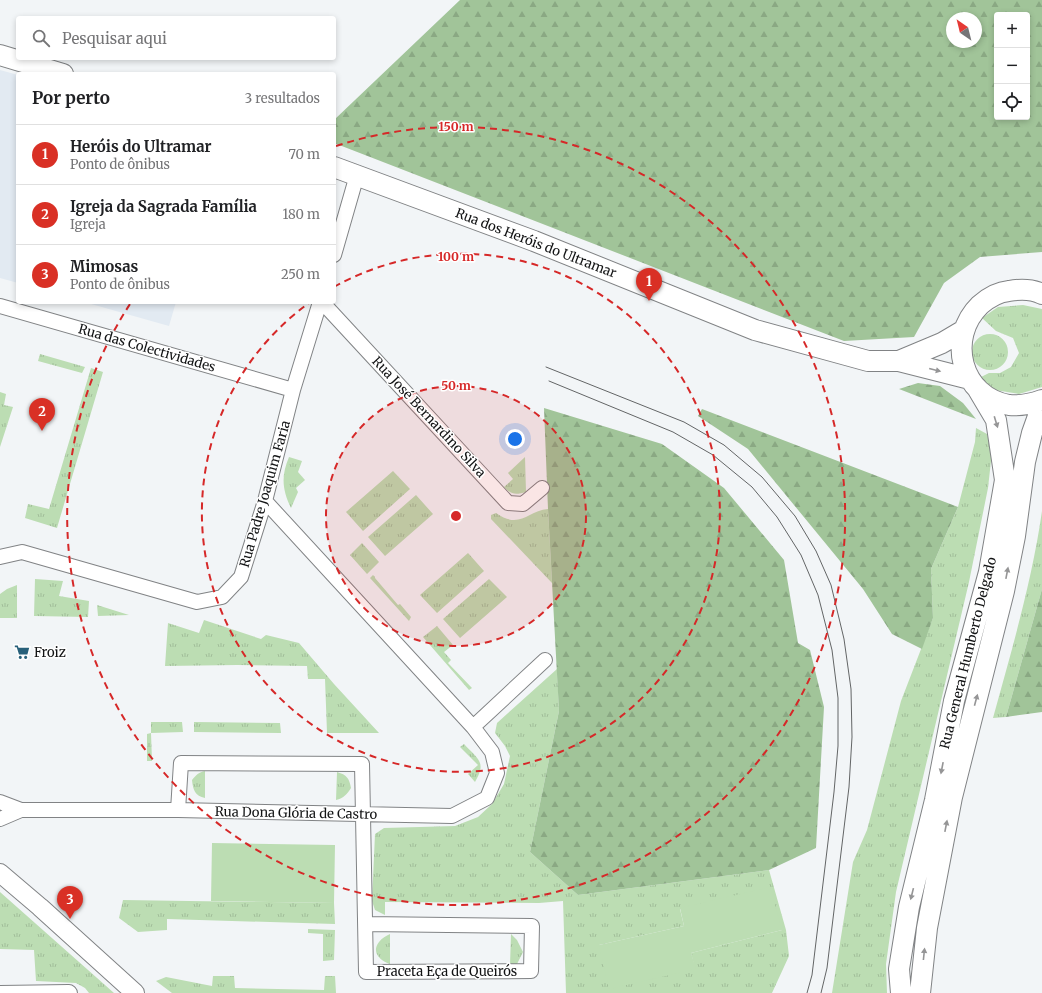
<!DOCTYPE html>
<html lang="pt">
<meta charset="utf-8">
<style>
:root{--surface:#fff;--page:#f6f6f6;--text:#202124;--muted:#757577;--line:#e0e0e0;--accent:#d93025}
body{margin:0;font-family:Merriweather,serif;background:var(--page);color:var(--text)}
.controls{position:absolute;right:12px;top:12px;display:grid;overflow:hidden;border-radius:4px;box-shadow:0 2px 6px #0003}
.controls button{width:36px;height:36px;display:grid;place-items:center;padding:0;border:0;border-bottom:1px solid var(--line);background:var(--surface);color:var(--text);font:20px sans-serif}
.compass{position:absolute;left:946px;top:12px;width:36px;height:36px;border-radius:50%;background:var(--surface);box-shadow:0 2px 6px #0003;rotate:325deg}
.you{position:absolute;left:515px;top:439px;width:14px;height:14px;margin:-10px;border:3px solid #fff;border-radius:50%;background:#1a73e8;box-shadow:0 0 0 6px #1a73e833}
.badge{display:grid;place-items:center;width:26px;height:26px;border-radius:50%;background:var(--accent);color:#fff;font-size:13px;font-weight:700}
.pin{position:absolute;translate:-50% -33px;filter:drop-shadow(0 1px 2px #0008)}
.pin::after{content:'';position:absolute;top:21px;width:14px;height:12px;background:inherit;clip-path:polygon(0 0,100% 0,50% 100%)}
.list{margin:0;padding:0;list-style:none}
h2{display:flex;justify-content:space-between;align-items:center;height:52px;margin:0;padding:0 16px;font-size:17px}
h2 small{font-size:13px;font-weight:400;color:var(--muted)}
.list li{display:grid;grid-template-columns:26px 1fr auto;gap:12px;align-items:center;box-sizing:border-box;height:60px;padding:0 16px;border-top:1px solid var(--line)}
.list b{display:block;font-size:15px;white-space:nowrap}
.list p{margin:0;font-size:13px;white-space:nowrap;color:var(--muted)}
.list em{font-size:13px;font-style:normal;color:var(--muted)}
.icon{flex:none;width:22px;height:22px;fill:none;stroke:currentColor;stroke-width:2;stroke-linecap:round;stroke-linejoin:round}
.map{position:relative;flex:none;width:1042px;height:993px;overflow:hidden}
.search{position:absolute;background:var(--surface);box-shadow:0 2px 6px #0003;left:16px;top:16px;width:320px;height:44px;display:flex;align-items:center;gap:10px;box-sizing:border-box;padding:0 14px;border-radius:4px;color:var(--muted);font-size:15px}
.panel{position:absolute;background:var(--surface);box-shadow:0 2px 6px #0003;left:16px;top:72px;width:320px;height:232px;border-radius:4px}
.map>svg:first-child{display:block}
.built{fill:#e2eaf2}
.grass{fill:url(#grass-tufts);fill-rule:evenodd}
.forest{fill:url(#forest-firs);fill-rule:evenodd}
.park{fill:#bcddb3}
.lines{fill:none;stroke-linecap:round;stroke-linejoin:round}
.minor-casing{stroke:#818385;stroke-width:16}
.tertiary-casing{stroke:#818385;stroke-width:20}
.secondary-casing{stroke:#818385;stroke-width:22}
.minor{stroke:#fff;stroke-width:14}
.tertiary{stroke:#fff;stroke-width:18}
.secondary{stroke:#fff;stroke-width:20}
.tram{stroke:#636566;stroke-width:1}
.oneway{fill:#959596}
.ring{fill:none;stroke:#d62828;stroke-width:2;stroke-dasharray:7 5}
.labels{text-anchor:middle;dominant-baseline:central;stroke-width:3;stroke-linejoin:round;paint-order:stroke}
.street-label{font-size:13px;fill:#131415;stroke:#fff}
.poi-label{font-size:13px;fill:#131415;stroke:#fff;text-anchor:start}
.centre{fill:#d62828;stroke:#fff;stroke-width:2}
.ring-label{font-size:12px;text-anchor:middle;font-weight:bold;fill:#d62828;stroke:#fff;stroke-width:3;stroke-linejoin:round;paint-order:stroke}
</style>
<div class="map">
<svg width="1042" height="993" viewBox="0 0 1042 993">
<defs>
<pattern id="grass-tufts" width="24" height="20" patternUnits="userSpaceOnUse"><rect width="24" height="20" fill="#bcddb3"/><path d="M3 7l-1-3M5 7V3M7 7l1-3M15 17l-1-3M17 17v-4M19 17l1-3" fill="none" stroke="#a1bd99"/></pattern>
<pattern id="forest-firs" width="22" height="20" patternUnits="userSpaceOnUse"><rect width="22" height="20" fill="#a1c499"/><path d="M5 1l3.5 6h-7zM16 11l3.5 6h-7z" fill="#8aa883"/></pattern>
</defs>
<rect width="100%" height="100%" fill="#f2f5f7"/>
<path class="built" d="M0,70L18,75V283L0,278Z
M84,302H176L169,326Z"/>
<path class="grass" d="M1023,305L1042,309V387L1019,394L995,390L979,378L989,373H1000L1011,367L1019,353L1013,338L996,331L982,318L998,307Z
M972 352a18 18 0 1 1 36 0a18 18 0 1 1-36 0Z
M40,354L85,367L82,373L38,361Z
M91,368L103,372L57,528L25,518L28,504L49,509Z
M0,392L6,394L4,405L13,407L0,447Z
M976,428L987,434L992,452L988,488L969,582L896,892L886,964L887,993H832L853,862L867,830L901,701L933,618L931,569L958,507L975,442Z
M289,457L302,461L298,472L305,480L296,488L298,492L291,508C282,489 281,476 289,457Z
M525,457L526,492C516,495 511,495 504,487L513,479L508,473Z
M393,471L410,489L363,531L346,512Z
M416,495L433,514L385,556L368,537Z
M548,509L552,583L491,519V515L496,513C520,530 527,511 548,509Z
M1042,511V589L1006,717L993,718C1012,649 1032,581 1042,511Z
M362,543L379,562L367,574L350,555Z
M468,553L484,571L437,613L420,595Z
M373,575L375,577V578L398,605L400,604L411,617L409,621L370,578Z
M35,579L63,581L59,596L89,601L88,617L34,616Z
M489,579L507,597L460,638L443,619Z
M17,585V618H0V594L7,589Z
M97,605L129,615L98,616Z
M204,620L261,639L266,635L299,643L334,684L379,733H327L325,679H308L307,666L237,665L165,666L168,623L199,633Z
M437,626L453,645L444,652L451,660L448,663L472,688L469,690L423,637Z
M557,669L559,711L530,852L578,895L769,870L786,930L789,956L772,993H566L563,901L539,903L385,902V915L375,910L372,901L375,834L384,828L455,826L478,817L492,804L504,784L510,756L505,746L495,733L497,723ZM680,909L782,930L691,953L695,969L599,945L684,926Z
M151,722H182L183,732L151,733Z
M194,722L280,723L281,733L194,732Z
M151,733L152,761H147V734Z
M464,744C478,759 487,762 475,782L468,774L478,765L460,747Z
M205,771V798C195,796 193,790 192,780C196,775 199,772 205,771Z
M337,772C347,775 349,778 351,788C347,794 344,798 336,800Z
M0,892L114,993H89L85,988L76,983L36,981L34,950L0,949Z
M123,900L334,903L335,924L167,919V930L138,932L119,918Z
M308,929L335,930L334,960L323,961V934L308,933Z
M390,934V964C380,961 371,952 379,942C382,938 386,936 390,934Z
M511,934L517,940L523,952L517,964L510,965Z
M213,976H234L235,988L324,990L325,976H335L336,993H172L156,981L166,977L212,986Z"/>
<path class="forest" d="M460,0H1042V252L980,257L944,283L914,337L844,341L334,143V120ZM997,15H1027V117H997ZM952,18H976V42H952Z
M918,383L940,386L963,403L976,419L899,389Z
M544,408L662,444L724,488L784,560L798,643L810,650L824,707L816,848L769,870L578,895L530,852L559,711L548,509Z
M702,409L958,507L931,569L933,618L922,649L892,634L863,589L748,449L698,416Z
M1042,589V712L1006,717Z"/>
<path class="park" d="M212,843L335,845L334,903L211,901Z
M770,887L782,930L691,953L696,969L609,989L599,945L684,926L680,908Z"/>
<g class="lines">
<g class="minor-casing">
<path id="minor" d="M334,255L357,175
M322,302L508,503L523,504L542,488
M0,306L293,390
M0,557L22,552L197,602L222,597L241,577L265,501L293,390L320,302
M473,727L545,660
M0,802L21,810H178L452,816L487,798L497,773L492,752L473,727L265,501
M178,810L181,763L362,764L366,972L531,971L532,926L366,924
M0,819L21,810
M0,993L69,992L70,993"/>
</g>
<g class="tertiary-casing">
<path id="tertiary" d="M0,873L40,907L135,993"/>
</g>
<g class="secondary-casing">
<path id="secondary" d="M0,55L63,74
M334,167L534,241L755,330L868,361H899L970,379
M1042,294C1032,289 1020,289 1009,291C998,292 988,298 980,305C946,338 961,397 1009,405C1020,406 1031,404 1042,400
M899,361L942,343L964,330
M901,993L899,969L909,907L935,800L954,701L989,572L1005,480L996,420L977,388
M920,993L927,928L952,797L1004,591L1015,536L1025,462L1032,433L1042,405"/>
</g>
<use href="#minor" class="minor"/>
<use href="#tertiary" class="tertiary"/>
<use href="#secondary" class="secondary"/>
<path class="tram" d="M546,367L684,422L724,445L762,477L795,516L816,551L831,585L844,639L851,689L852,737L849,787L827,968L821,993
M549,381L673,432L713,455L752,487L777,517L801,555L818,595L832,650L838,698V746L834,792L812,975L807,993"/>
</g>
<defs><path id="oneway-solid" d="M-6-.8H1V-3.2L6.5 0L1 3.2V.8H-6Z"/></defs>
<g class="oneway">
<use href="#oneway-solid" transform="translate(935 370) rotate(14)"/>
<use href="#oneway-solid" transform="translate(996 422) rotate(73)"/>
<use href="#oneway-solid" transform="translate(1007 573) rotate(-79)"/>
<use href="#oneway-solid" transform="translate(976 700) rotate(-75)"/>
<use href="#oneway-solid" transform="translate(942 768) rotate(101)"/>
<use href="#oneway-solid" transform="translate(946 826) rotate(-79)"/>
<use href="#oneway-solid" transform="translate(912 894) rotate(104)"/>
<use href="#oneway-solid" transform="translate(924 954) rotate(-84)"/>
</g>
<circle cx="456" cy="516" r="130" fill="#d62828" fill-opacity=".12"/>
<g class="ring">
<circle cx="456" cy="516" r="130"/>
<path d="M334 287A259 259 0 1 1 309 303"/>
<path d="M336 146A389 389 0 1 1 130 304"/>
</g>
<defs>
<g id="supermarket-bare" transform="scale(1.2)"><path d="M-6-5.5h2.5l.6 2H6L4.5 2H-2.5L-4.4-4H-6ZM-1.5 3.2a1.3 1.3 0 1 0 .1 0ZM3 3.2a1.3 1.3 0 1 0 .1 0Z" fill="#28607a" stroke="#fff" stroke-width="2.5" paint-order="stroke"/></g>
</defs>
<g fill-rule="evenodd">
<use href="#supermarket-bare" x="22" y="652"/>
</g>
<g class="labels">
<g class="street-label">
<text transform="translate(536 243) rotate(21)">Rua dos Heróis do Ultramar</text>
<text transform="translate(147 348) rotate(16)">Rua das Colectividades</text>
<text transform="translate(429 417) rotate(47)">Rua José Bernardino Silva</text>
<text transform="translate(265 494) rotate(-74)">Rua Padre Joaquim Faria</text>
<text transform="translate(968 653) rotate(-76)">Rua General Humberto Delgado</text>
<text transform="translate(296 813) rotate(1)">Rua Dona Glória de Castro</text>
<text x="447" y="971">Praceta Eça de Queirós</text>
</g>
<g class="poi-label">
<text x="34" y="652">Froiz</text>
</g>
</g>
<circle cx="456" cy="516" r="6" class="centre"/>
<g class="ring-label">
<text x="456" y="131">150 m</text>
<text x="456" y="261">100 m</text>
<text x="456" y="390">50 m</text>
</g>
</svg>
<div class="controls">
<button>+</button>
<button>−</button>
<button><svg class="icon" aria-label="locate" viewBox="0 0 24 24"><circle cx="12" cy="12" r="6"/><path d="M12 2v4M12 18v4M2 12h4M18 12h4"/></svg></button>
</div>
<svg class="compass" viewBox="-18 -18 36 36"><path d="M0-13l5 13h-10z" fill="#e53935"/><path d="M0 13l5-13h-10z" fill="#757577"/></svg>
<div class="you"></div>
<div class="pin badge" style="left:649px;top:301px">1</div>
<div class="pin badge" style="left:42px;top:431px">2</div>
<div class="pin badge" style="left:70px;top:919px">3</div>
<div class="search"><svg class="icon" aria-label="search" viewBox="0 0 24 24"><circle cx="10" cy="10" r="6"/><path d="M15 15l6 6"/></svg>Pesquisar aqui</div>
<section class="panel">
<h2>Por perto<small>3 resultados</small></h2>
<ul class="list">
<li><span class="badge">1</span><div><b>Heróis do Ultramar</b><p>Ponto de ônibus</p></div><em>70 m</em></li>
<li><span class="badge">2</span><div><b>Igreja da Sagrada Família</b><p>Igreja</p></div><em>180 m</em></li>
<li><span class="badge">3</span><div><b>Mimosas</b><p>Ponto de ônibus</p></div><em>250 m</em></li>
</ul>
</section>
</div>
